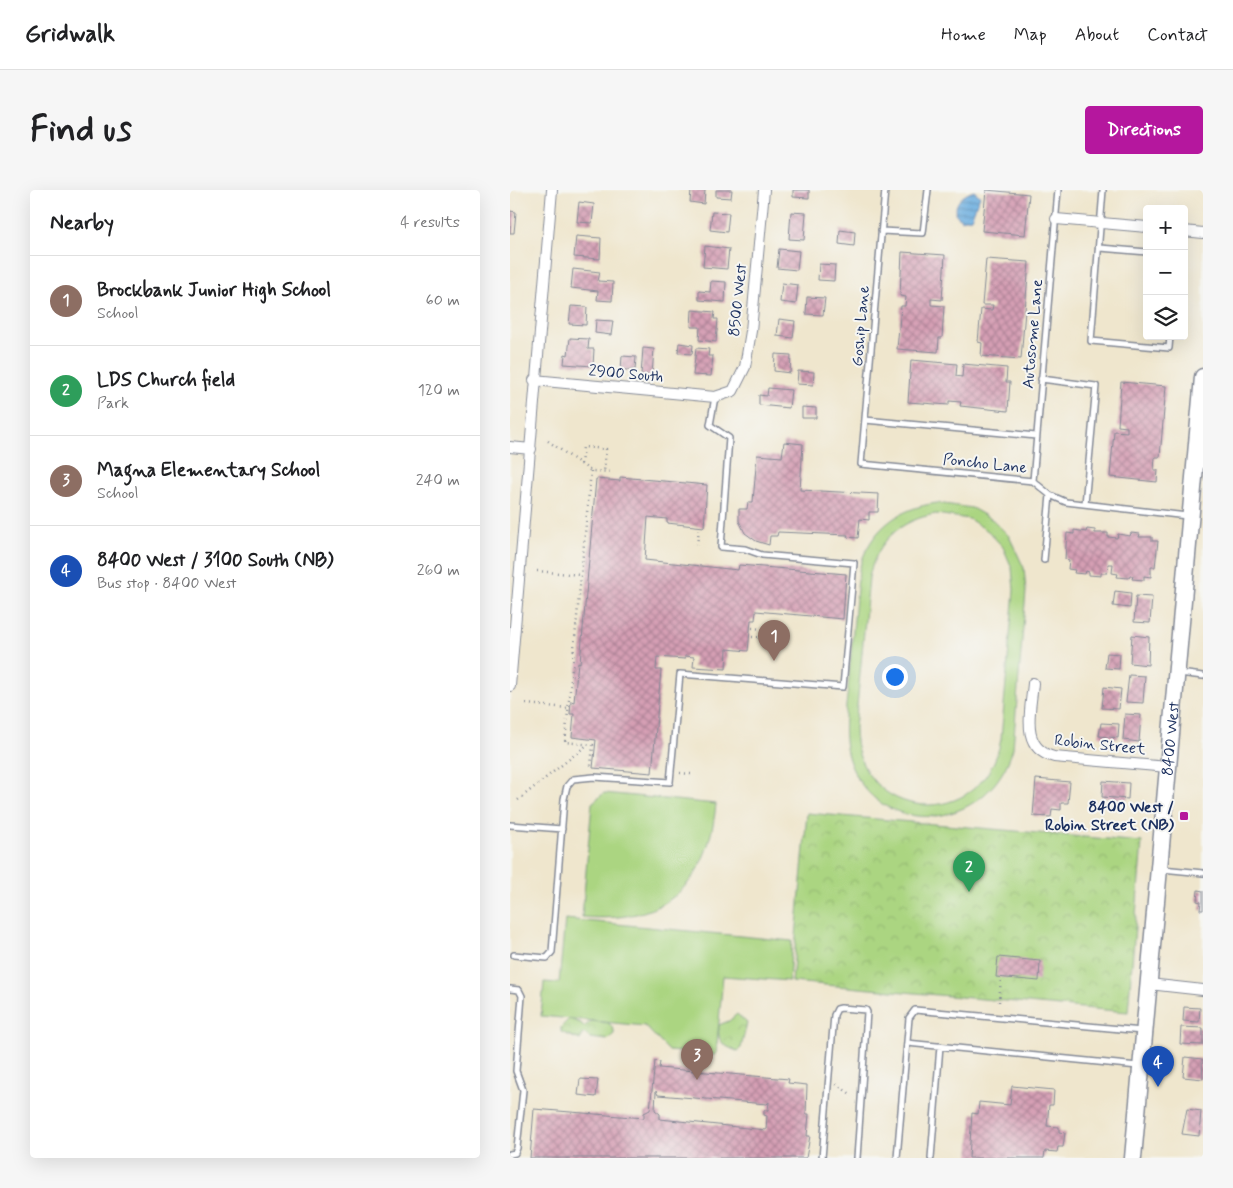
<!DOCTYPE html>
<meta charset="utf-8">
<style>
:root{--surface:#fff;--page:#f6f6f6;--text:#202124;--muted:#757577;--line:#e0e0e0;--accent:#b5179e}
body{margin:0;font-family:Mynerve,sans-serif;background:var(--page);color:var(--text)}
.controls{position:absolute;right:15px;top:15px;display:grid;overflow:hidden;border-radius:5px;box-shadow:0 5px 20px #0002}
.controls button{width:45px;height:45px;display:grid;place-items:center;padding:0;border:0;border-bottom:1px solid var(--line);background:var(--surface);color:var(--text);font:25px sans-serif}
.you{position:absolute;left:384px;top:486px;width:18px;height:18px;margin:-12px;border:4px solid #fff;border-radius:50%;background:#1a73e8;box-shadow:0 0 0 8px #1a73e833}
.badge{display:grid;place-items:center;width:32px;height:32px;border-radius:50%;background:var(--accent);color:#fff;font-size:16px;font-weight:700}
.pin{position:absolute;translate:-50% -41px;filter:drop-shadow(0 1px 2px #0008)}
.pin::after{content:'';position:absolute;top:26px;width:18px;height:15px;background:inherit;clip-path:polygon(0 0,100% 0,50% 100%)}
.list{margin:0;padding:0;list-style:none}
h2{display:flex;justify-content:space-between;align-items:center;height:65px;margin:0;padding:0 20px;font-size:21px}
h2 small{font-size:16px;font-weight:400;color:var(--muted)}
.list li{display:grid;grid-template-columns:32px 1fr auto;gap:15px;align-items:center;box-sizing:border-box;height:90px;padding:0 20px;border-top:1px solid var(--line)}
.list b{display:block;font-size:19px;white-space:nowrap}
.list p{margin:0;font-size:16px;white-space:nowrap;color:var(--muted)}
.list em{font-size:16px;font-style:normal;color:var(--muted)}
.icon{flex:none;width:28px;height:28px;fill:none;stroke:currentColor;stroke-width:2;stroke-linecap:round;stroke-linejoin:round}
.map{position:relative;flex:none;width:693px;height:968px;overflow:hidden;border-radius:5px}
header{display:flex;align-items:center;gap:30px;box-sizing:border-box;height:70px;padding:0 25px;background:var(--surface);border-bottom:1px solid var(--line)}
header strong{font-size:24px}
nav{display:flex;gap:28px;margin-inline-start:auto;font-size:18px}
.intro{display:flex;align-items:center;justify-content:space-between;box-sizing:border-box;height:120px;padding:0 30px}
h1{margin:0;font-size:35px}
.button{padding:12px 22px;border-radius:5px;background:var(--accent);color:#fff;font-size:18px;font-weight:700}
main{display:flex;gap:30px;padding:0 30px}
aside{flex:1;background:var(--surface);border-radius:5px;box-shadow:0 5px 20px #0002}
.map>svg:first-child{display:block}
.green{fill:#abd581;stroke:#638270;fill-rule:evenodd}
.park{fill:url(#park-crowns);stroke:#638270}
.water{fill:url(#water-rules);stroke:#436e9e}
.building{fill:url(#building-cross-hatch);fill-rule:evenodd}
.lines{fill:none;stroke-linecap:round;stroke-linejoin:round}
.service-casing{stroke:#858a96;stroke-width:8}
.minor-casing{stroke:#858a96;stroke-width:12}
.primary-casing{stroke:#858a96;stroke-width:19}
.path{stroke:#858a96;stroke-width:2.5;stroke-dasharray:1 4;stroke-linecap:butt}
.service{stroke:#fff;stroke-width:5}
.minor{stroke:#fff;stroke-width:10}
.primary{stroke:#fff;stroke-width:16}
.poi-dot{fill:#b5179e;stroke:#f6f6f2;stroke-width:2}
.labels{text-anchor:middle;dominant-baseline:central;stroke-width:4;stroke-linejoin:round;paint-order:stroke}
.street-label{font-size:16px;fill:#1b2f5e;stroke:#f6f6f2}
.poi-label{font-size:16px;font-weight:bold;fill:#1b2f5e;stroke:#f6f6f2;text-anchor:end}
</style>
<header>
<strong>Gridwalk</strong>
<nav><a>Home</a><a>Map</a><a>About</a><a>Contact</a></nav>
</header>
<div class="intro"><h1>Find us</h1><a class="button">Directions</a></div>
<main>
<aside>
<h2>Nearby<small>4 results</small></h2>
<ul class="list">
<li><span class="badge" style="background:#8d6e63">1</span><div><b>Brockbank Junior High School</b><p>School</p></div><em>60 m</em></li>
<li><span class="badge" style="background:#2e9e5b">2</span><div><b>LDS Church field</b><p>Park</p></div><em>120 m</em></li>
<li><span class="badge" style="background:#8d6e63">3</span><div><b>Magna Elementary School</b><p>School</p></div><em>240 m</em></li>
<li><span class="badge" style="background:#1a4fb4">4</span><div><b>8400 West / 3100 South (NB)</b><p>Bus stop · 8400 West</p></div><em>260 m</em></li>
</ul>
</aside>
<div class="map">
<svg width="693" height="968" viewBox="0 0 693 968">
<defs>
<pattern id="park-crowns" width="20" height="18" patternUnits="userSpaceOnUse" patternTransform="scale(1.25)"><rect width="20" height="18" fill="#abd581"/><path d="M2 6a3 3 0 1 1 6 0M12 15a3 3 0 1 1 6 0" fill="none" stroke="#93b772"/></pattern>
<pattern id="water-rules" width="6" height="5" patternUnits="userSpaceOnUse" patternTransform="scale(1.25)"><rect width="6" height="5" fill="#6baddf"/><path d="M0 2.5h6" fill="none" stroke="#578db8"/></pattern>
<pattern id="building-cross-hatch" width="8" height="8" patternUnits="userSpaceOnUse" patternTransform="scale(1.25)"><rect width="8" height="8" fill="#d59fb4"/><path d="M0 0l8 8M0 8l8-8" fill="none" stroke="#ac8296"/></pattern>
</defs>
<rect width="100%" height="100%" fill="#f6f6f2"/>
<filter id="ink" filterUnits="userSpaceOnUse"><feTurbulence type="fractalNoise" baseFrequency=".02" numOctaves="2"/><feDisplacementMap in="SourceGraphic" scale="10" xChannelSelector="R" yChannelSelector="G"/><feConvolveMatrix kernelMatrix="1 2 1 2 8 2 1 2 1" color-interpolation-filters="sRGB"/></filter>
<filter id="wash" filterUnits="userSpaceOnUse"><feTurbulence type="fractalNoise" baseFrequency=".0096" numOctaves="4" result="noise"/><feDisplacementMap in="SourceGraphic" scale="20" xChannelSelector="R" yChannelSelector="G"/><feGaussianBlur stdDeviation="1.12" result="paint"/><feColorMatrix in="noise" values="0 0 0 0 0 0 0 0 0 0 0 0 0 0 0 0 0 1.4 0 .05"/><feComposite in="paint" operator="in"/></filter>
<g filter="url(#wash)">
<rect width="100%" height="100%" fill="#efe6cd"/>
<path class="green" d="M427,313L462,318L483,330L499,346L514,378L516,401L503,558C480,642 367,652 339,570C330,543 337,514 339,487C342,451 345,416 349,380C359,341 387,318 427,313ZM426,324L459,329L478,341L493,357L502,378L504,400L491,549C474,644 346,633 345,538L359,387C367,351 390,330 426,324Z
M94,603L206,614C198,696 155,734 72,727L82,613Z
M55,729L282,751L279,791L213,786L206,865L159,861L135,836L31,826L34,792L49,793Z"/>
<path class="park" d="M297,623L632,652L618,822L282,792Z
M227,824L237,833L231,858L227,861C212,855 207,852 209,835L219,831Z
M59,829L71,833L74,837L81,831L99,833L104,840V844L97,850L80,848L74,843L70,850L51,842V837Z"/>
<path class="water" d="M464,1L470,6L461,28L451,30L445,23C446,10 453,5 464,1Z"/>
<g id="blocks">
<path class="building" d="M181,0H195L194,14L180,12Z
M206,0H222L221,8L206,7Z
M283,0H299V8L283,7Z
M476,0L519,4L515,45L472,41Z
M69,12L84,14L82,33L67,32Z
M0,21L6,22L4,43H0Z
M202,22L219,23L217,42L200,40Z
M281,22L296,23L294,50L279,49Z
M330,40L345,42L344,56L329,54Z
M66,46L91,48L90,69L64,67Z
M195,56L219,59L217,79L193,77Z
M269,59L289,61L287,80L267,78Z
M392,62L435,65L432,110L421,109V115L434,116L432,148H429L428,162L387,159L391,116H395L396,107L390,106Z
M476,69L519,72L511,169L471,166L472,153L468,152L471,119L482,120L483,115H472Z
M309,74L325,75L324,91L308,90Z
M63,79L90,82L88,91L103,92L102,111L87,110L88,101L61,98Z
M201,91L216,92L215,112L189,110V101L200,102Z
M272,93L288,95L286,114L270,112Z
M297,107L315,108L313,125L296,124Z
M61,116L77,117L76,135L59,134Z
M182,120L205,122L204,129H208L206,152L189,150L190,137H181Z
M269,129L285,131L283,148L267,146Z
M86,130L103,131L101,145L85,143Z
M60,148L79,149L78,159H84L83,176L54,174L55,164L58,165Z
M169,153L183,155L182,164L168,163Z
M133,158L144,159L142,185H131Z
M186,158L199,159L198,166H203L201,186L183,185Z
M265,164L281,165L280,183L264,181Z
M112,166L126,167L125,180H111Z
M401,170L447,174L446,186L452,187L453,174L497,178L496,192H500L498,221L450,216L451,212L439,211V215L398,212Z
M288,181L304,182L303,195L287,194Z
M611,192L656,196L650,267H645L644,280H648L647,292L600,287L604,241L617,242V237L608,236Z
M258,198L281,200L279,218L249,215V205L257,206Z
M292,217L306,218V228H292Z
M274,252L293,254L290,300L369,304L368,322H359V330L350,329L348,348L337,347L338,345L268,342L267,346H260L259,355L246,351L235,343L229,331V319H237L238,312H243L247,265L272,267Z
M110,287L197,295L194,337L157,333V329L138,327L135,370L228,380L229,375L336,384L333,429L246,421L245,430H241L238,461L217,459L216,479L183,477L184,467L175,466V469L147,467L146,480H151L142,583L83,578L86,550L62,547L64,524H60L61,511L64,512L68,472L70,473L86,289L110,291Z
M577,339L585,340V343H598V347L607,348L608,344L620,346L621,343L630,344L629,347H642V351H648L645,377H641V387L634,386V390L622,389L623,386H620L619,388L607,387L608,384L602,383L603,374H598L597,383H591V386L579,385V382L576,381L575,384L564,383L565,380L558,379L559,370L555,369L557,343L564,344V340L576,342Z
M605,401L621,403L620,418L603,416Z
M626,406L642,407L640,433L624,432Z
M622,445L639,447L638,475L620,473Z
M597,463L610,464L609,479L595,478Z
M619,485L635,486L633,513L616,512Z
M594,497L611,499L609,519L592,518Z
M615,524L631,525L629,552L613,550Z
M591,533L609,534L608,548L589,546Z
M526,589L560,592L558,613H551V620L542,619L541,627L523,626Z
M593,591L619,593L618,609L592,607Z
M688,700L693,701V720H690L691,712L687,711Z
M488,767L530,771L529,791L486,787Z
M674,817L690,818L689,832L673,831Z
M671,837L693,838V855L670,854Z
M675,867L692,869L693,889L673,887Z
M145,871L150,872L149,878L279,889L278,893L297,895L296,924H299L297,946H300L296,968H20L24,919L134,928V923L140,920ZM146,901L148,905L257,914L259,912L258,920H254V925L257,926L256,940L150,929V924L145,920Z
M70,889L88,890L86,907L68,905Z
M502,896L544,900L543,915H539L537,936L549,937V942L555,943L553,957H548L547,962L535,961L534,968H459L462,923L468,924L469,912L500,915Z
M677,919L691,921L689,946L672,944Z"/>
</g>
</g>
<g filter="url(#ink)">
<use href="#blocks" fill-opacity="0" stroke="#858a96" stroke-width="1"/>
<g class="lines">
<g class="service-casing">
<path id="service" d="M375,0L351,274L523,291L540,305L556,312L677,326
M593,0L581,151L659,158L660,146
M371,41L413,43L418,0
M590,58L637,62
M531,189L586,196L575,314
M355,230L526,246
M523,291L548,0
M534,370L540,305
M669,483L693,486
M0,635L52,639
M652,679L693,683
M4,765L37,768L42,762L54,609L57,596L63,589L84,587L160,592L170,484L333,497L344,373L252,365L235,359L211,357L219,248L200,235L205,207
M0,799L9,800L12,806L6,881L13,900L7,958L5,963L0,964
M397,853L628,876
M312,968L324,825L327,819L331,818L356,820L357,822L347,968
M387,968L399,828L405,820L632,841
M421,968L430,856"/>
</g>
<g class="minor-casing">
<path id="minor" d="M546,29L637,37
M674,41L693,43
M24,190L205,207L223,201L235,177L241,141L254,0
M0,257L21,259
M523,493C521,520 509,558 544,567L658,577
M0,496L42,0
M639,794L693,800"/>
</g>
<g class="primary-casing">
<g id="primary">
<path id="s1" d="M623,968L693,187"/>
</g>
</g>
<path class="path" d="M38,251L81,281L103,282
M71,274L73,257L96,259L94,282
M81,281L55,552L83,555L81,576
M187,355L189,339
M27,381L70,385
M242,438L261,440
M242,447L260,448
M16,514L58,518
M170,583L181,584
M8,610L77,555
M489,812L491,788
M326,894L342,905"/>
<use href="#service" class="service"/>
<use href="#minor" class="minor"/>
<use href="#primary" class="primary"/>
</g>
</g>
<rect class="poi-dot" x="669" y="621" width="10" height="10" rx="2.5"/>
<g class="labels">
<g class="street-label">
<text transform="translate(228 110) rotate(-84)">8500 West</text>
<text transform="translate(351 136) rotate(-85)">Goship Lane</text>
<text transform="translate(523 144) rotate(-85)">Autosome Lane</text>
<text transform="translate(116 184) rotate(5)">2900 South</text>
<text transform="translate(475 274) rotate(6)">Poncho Lane</text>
<text stroke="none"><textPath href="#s1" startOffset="421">8400 West</textPath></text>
<text transform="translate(590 555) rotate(6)">Robin Street</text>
</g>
<g class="poi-label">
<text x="664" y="617">8400 West /<tspan x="664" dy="18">Robin Street (NB)</tspan></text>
</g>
</g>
</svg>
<div class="controls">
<button>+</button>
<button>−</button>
<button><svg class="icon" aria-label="layers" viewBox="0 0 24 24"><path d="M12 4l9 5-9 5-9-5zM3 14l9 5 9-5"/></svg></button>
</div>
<div class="you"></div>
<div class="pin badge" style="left:264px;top:471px;background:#8d6e63">1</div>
<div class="pin badge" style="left:459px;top:702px;background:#2e9e5b">2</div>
<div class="pin badge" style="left:187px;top:890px;background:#8d6e63">3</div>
<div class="pin badge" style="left:648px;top:897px;background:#1a4fb4">4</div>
</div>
</main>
